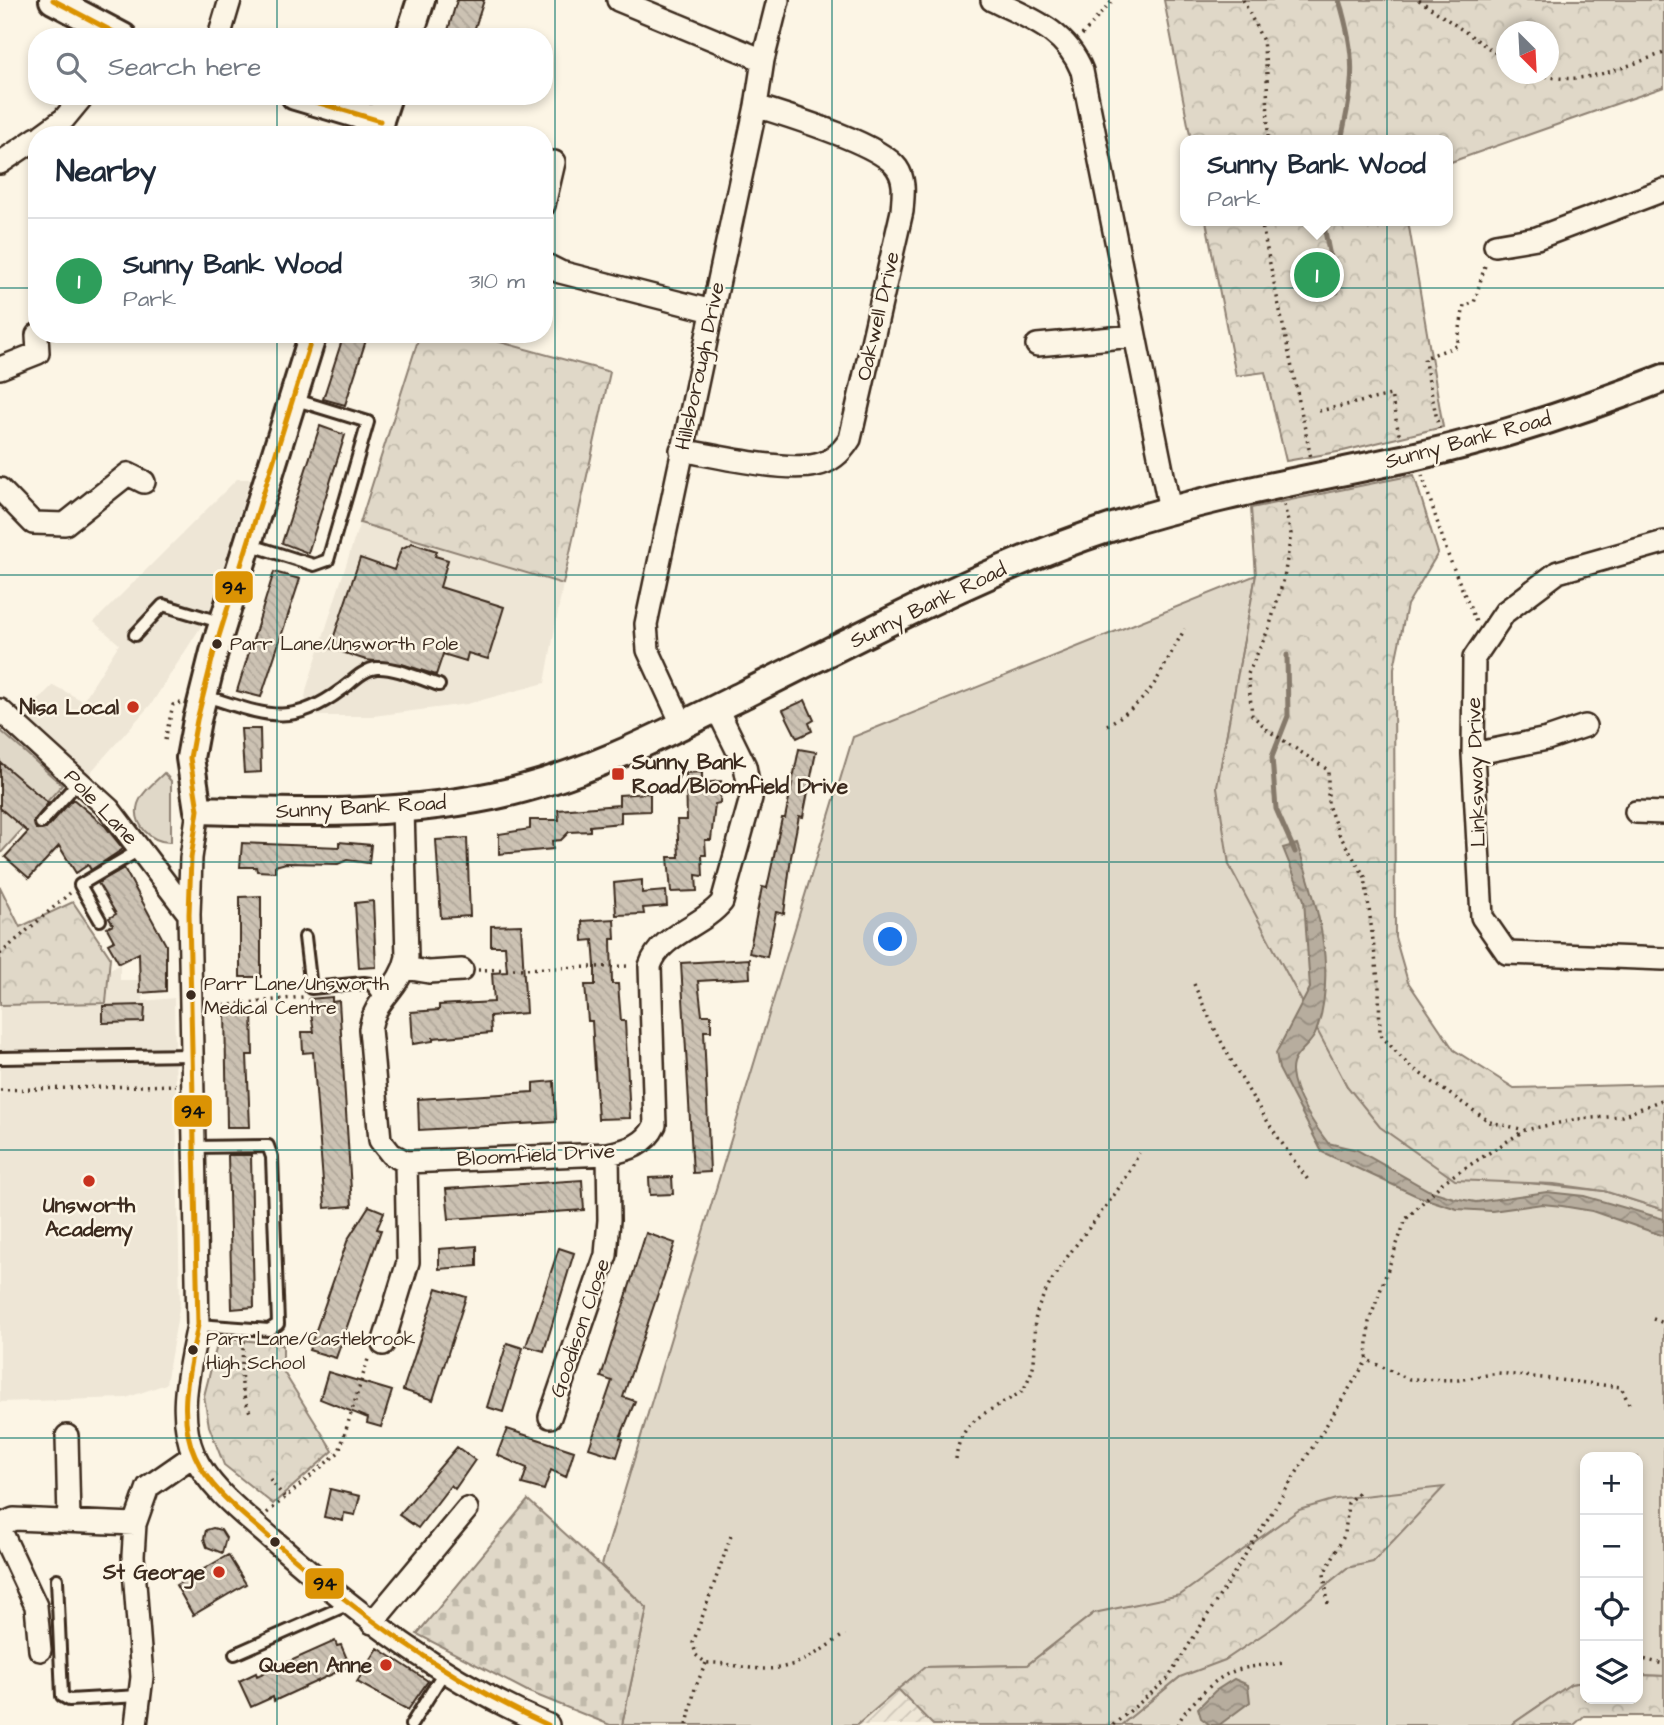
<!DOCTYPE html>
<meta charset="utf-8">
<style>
:root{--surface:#fff;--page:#f2f2f3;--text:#1f2937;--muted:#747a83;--line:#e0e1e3;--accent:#0b8043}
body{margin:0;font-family:"Architects Daughter",sans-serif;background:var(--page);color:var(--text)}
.controls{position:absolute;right:21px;bottom:21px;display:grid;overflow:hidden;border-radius:14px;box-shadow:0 4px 10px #0003}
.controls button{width:63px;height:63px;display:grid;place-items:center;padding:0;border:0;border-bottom:2px solid var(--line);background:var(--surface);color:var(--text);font:35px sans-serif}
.compass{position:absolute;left:1496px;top:21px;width:63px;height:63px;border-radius:50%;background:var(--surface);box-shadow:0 4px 10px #0003;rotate:156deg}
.you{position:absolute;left:891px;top:940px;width:24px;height:24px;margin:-18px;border:5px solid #fff;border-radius:50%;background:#1a73e8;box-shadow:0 0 0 10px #1a73e833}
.badge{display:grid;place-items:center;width:46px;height:46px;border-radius:50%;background:var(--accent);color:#fff;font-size:23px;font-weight:700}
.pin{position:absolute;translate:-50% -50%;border:4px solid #fff;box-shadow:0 2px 7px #0006}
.popup{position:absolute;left:1180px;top:135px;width:273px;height:91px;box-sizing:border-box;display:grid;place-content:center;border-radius:14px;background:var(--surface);filter:drop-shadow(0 2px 5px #0005);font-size:23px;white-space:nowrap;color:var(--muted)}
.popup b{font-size:26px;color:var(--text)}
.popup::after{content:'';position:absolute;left:50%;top:100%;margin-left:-14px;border:14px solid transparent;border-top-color:var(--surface)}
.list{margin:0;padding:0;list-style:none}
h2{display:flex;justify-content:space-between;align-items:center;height:91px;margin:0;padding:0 28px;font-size:30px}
h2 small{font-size:23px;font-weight:400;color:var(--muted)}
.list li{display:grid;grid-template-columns:46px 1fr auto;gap:21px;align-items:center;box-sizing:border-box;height:126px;padding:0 28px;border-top:2px solid var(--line)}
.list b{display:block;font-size:26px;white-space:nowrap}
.list p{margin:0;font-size:23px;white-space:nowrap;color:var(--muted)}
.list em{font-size:23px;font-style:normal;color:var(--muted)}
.icon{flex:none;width:38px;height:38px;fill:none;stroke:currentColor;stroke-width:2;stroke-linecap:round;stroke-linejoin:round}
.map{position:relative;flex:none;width:1664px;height:1725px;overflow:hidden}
.search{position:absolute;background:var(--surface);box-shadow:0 4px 10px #0003;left:28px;top:28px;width:525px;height:77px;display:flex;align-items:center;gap:18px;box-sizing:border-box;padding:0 24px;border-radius:28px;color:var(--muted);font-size:26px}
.panel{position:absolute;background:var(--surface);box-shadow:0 4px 10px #0003;left:28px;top:126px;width:525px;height:217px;border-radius:28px}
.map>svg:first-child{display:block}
.built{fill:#eee6d6}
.industrial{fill:url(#industrial-furrows)}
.green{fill:#e0d8c8;stroke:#8e8173;stroke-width:2}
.forest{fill:url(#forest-crowns);stroke:#8e8173;stroke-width:2;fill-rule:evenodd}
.cemetery{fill:url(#cemetery-stones);stroke:#8e8173;stroke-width:2}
.water{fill:url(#water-waves);stroke:#85796b;stroke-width:2}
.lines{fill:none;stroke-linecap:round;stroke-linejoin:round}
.stream{stroke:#85796b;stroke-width:5}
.building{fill:url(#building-back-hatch);stroke:#3b2a1e;stroke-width:2}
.service-casing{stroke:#3b2a1e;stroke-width:16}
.minor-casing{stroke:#3b2a1e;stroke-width:26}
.tertiary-casing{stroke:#3b2a1e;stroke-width:32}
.path{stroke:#3b2a1e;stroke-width:3.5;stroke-dasharray:2 5;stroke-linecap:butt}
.service{stroke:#fcf5e5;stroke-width:10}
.minor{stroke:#fcf5e5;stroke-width:21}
.tertiary{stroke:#fcf5e5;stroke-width:26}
.bus-1-casing{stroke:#fcf5e5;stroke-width:10}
.bus-1{stroke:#db9304;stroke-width:5}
.grid{fill:none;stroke:#0f766e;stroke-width:2;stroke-opacity:0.55}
.bus-dot{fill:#3b2a1e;stroke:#fcf5e5;stroke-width:2.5}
.poi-dot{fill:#c8321e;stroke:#fcf5e5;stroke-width:2.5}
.labels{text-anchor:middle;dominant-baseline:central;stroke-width:5;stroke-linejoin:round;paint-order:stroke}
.bus-label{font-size:19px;fill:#3b2a1e;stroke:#fcf5e5;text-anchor:start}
.street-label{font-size:21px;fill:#3b2a1e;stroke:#fcf5e5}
.poi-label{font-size:21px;font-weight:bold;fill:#3b2a1e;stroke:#fcf5e5;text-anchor:end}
.line-badge{stroke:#fcf5e5;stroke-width:2.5}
.pale-badge-label{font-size:19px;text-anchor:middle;font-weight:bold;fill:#111}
</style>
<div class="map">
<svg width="1664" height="1725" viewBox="0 0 1664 1725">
<defs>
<pattern id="industrial-furrows" width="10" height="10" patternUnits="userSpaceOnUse" patternTransform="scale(1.75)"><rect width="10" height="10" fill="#eee6d6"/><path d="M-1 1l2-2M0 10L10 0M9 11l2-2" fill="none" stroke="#cdc5b7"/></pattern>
<pattern id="forest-crowns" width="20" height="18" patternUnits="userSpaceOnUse" patternTransform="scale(1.75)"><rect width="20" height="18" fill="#e0d8c8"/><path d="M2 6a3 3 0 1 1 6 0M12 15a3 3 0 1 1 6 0" fill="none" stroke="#c1baab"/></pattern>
<pattern id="cemetery-stones" width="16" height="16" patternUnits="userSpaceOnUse" patternTransform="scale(1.75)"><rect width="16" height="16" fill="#e0d8c8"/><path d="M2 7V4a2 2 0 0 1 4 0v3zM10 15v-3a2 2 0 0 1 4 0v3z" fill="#c1baab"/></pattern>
<pattern id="water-waves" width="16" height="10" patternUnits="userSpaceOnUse" patternTransform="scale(1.75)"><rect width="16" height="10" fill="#b7ad9e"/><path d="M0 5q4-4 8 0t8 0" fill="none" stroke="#968d80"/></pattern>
<pattern id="building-back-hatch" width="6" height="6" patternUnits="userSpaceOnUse" patternTransform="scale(1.75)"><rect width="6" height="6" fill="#ccc2b3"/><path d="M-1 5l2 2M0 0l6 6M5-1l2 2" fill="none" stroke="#b0a79a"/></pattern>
</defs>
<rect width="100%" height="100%" fill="#fcf5e5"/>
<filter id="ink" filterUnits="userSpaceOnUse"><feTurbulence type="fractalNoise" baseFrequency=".0143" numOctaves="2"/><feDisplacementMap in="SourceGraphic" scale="14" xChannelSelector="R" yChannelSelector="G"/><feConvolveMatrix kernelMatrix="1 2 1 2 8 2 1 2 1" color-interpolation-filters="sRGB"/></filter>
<g filter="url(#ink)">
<path class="built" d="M420,334H471L610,372L563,584L545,683L467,704L373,716H311L305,697L307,687Z
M237,479H250L209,614L152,703L89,774L23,715L53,685L83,701L119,644L94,622Z
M120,964V980H142L143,1001L174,998L180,1303L166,1384L126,1398L0,1402V966L98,976Z"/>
<path class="industrial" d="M898,1689L933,1725H857Z"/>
<path class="green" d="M1256,575L1217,787L1304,1001L1347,1086L1509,1181L1604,1191L1664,1210V1676L1638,1675V1457H1585V1682L1571,1684L1511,1725H1125L1123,1723L1180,1677L1094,1613L1027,1665L925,1667L857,1725H622L647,1608L602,1565L853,737Z
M0,730L62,785L0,854Z
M164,773L171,781V842C152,843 132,825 138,804C142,792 155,782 164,773Z"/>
<path class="forest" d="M1164,0H1664V87L1448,163V140H1191ZM1506,32H1548V74H1506Z
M1206,221H1408L1443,427L1343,451L1286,461L1265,372L1236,376Z
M420,334H471L610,372L563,584L360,523Z
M1414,475L1438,553L1407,605L1394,668L1395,937L1408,982L1454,1050L1514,1088L1664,1084V1210L1604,1191L1554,1184L1455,1180L1380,1127L1347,1086L1229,865L1217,787L1256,575L1251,508Z
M0,887L20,927L73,902L110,957L106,1003L0,1005Z
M219,1337L283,1345V1371L333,1451L273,1504L224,1465L209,1426L204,1396Z
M1444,1487L1373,1562L1347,1568L1277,1625L1225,1660L1180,1677L1121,1725H933L898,1689L925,1667L1027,1665L1094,1613L1180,1595L1299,1510L1336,1499Z
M1638,1675L1664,1676V1716H1584L1574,1725H1511L1571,1684L1585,1682V1699H1638Z"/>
<path class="cemetery" d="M528,1500L647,1608L622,1725H610L529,1692L417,1634Z"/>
<path class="water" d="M1297,844C1317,902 1338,971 1316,1032C1311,1047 1291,1053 1292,1072C1294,1095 1314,1125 1328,1143L1357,1150L1428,1190L1454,1198L1476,1202L1547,1192L1584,1196L1664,1219V1236L1592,1211L1562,1206L1542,1204L1492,1211L1457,1209L1417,1196L1322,1152L1279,1069L1276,1053L1310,988L1304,900L1283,848Z
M1234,1679L1248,1685L1250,1702L1219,1725H1210L1201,1718L1198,1708L1215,1691Z"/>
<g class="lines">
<path class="stream" d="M1339,0C1357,59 1354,81 1341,140
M1323,221L1337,292
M1287,655L1288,716L1272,757L1276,809L1295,852"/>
</g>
<path class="building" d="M457,0H484L472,37H446Z
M344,334H368L345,405L323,399Z
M320,426L345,435L308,553L282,543Z
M412,543L437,551L435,556L448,560L440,587L504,607L488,659L468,653L466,661L443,654L436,675L402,664L366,660L330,648L360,558L394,570L401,549Z
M274,572L300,579L261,697L237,691Z
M805,700L814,720L809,723L812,731L797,738L783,710Z
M241,729H260L261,772L244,773Z
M799,749L816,752L803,817L799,816L791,857L784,914L776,912L767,957L749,953L762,887L767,888L782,818H785Z
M0,762L48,803L34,821L36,829H46L73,799L105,826L123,849L91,870L88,865L76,873L59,846L29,878L5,857L28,832L0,808Z
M702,772V783L721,781L720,803L715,804L711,840H705L706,855H702L703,876L696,875L697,891L671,892L668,857H679L677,820H687L686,773Z
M650,793V811L621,812V823L590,826V831L569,832L561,840L552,841L553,849L499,854V834L530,829V820H559L558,810L619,805V795Z
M467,838L470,916L441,918L436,840Z
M339,842L371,845L369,863L347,860L338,864L286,863L275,866V872L257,871L256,867H240L242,843L339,847Z
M124,868L166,945V991L140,993L139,953L119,963L108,944L114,941L107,928L113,925L109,918L116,914L98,883Z
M642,880V893L666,891L667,906L643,908L644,914L616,915L614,883Z
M261,896V977H240V897Z
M373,901L376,967L359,968L355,903Z
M614,919L615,939H611L612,984H618L621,1021H625L630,1118L598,1119L592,1021H588L585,985H595V965L593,940L583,941L582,921Z
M521,925L526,1013L490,1016L491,1033L433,1038V1041L413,1044L411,1012L439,1010V1005L494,1002L492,973L507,972L505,946H491V926Z
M749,959L750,978L698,981L702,1015H711V1031H704L710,1172L693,1173L681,963Z
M332,997V1002L339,1001L352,1206L325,1208L313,1052L303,1053L302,1032H314L309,999Z
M145,1005L144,1022L103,1023V1006Z
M252,1008L253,1055H247L250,1127H227L225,1009Z
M554,1081L556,1122L419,1130L418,1099L533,1092V1083Z
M228,1155H251L254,1307L232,1309Z
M672,1177L673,1194L650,1195L649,1178Z
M582,1180L584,1210L449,1219L446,1189Z
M369,1206L384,1212L377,1229L381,1230L336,1358L309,1350L348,1239Z
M646,1233L675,1243L623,1397L635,1401L620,1438L623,1439L617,1457L589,1448L612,1381L601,1377Z
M477,1246V1266L439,1269V1249Z
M559,1248L574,1253L544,1351L526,1346Z
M437,1288L466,1297L433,1400L403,1390Z
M507,1343L523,1348L503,1412L487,1407Z
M328,1372L392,1391L381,1427L367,1423L368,1418L320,1399Z
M507,1429L574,1451L566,1477L551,1470L544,1490L522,1484L527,1468L497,1455Z
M457,1447L475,1460L455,1489L451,1485L418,1528L399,1515Z
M330,1489L360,1496L355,1515L344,1513L343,1521L324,1517Z
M213,1528L221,1530L226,1538L222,1553L207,1547L204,1539L206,1530Z
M228,1555L246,1584L193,1615L176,1585Z
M335,1641L337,1646L341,1645L350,1666L274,1701L273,1697L251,1707L239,1681L256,1673L257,1676Z
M378,1648L428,1681L408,1710L357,1682Z"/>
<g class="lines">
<g class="service-casing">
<path id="service" d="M248,544L314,565L328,560L368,422L293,399
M135,635L163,605L223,623
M205,696C261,713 288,730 341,690C351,683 363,669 377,668C396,667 420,679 439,685
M41,823L79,781
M100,920L80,885L141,849
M305,937L311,988L364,983L371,984L382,999
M0,1058L192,1055
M193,1147L268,1146L272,1157L278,1324L269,1330L198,1325
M57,1579L62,1696L69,1700L139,1696
M235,1654L347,1605
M411,1725L444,1672"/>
</g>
<g class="minor-casing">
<path id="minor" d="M618,0L763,60
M992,0C1029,18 1066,30 1082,71L1170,510
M219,37L230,0
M42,135L64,119L83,96
M0,163L37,138
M544,205L554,162
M1495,245L1537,238L1664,190
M544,264L560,272L712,311
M1037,345L1134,336
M0,368L38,353L37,335
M681,450C715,456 783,472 816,465C832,462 842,452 850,439L902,211C903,196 906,181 897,168C879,143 788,116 756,106
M0,489L33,523L65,524L128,474L144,482
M1664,542L1558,572L1505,612L1474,658L1473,754L1482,917L1507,953L1664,959
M0,710L109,809L189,914
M683,726L648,650L646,624L756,106L763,60L778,0
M1473,754L1547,739L1585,726
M403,809L407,957C400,990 375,997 370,1029L380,1140L391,1154L406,1162L608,1154C628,1150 646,1145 655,1125L650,966C660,934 702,927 722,902L751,798L745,766L717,709
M198,810L191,858L189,914L198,1325C190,1367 176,1413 194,1455C210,1490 245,1515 273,1540C356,1613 445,1682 548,1725
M1636,812L1664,813
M405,968L429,972L462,970
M383,1344L408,1262L406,1162
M550,1417L606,1255L609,1220L608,1154
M67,1436L69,1521
M0,1525L14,1519L135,1524
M0,1529L36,1606L40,1650
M372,1623L467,1509
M136,1725L142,1677L133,1556L135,1524L148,1487L194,1455"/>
</g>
<g class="tertiary-casing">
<path id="tertiary" d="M53,0L123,37
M409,37L421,0
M295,96L380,121
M375,135L388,96
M313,334L214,652L197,720L190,758L198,810C296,813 395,816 492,796C580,778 663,735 743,695C864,635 982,570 1110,528C1209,496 1311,479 1412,457C1498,438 1583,410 1664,378"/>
</g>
<path class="path" d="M1243,0L1263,41L1267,74L1268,140
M1419,0L1506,60
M1082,35L1113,0
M1539,74C1580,88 1625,66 1664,53
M1261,221L1311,458
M1319,411L1391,395L1400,439
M1439,429L1424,358L1457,346L1464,305L1474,303L1486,262
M1422,475L1448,555L1476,622
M1284,505L1291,534L1284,578L1269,628L1248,674L1252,715L1269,731L1328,770V805L1339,834L1365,877L1379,988L1380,1034L1408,1065L1490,1122L1525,1130
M1107,725C1159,695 1157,674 1185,629
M165,740L173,705L181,703
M0,954L70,893
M478,970L631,966
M1194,984C1224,1054 1263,1119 1308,1180
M210,1007L303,997
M0,1090L176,1085
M1653,1319L1664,1323
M244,1341C241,1369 238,1390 252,1416
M1629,1404L1621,1387L1498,1373L1459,1380L1409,1379L1367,1360L1369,1322L1406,1219L1443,1182L1525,1130L1578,1119L1622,1116L1664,1099
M956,1459C959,1418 992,1411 1023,1391C1027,1382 1033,1371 1034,1361C1037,1333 1029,1326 1043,1297C1068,1245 1115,1205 1139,1153
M270,1479L284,1497
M267,1513L339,1452L369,1356
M731,1536L693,1643L696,1655L706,1663C721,1662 734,1666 750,1668C792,1673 811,1657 845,1634
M1328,1604L1324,1574L1345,1534L1348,1503L1358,1492
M1638,1658L1664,1664
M687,1725L695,1688L706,1663
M1113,1725L1167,1680L1367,1360
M1178,1725C1182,1714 1189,1707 1197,1699C1227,1666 1242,1668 1284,1663"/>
<use href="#service" class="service"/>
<use href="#minor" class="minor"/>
<use href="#tertiary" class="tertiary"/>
<g class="bus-1-casing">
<path id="bus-1" d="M53,0L123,37
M296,96L380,121
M313,334L214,652L197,720L190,758L198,810L191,858L189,914L198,1325C190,1367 176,1415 195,1456C210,1490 243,1514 270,1538C356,1612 444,1678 548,1725"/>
</g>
<use href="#bus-1" class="bus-1"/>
</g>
</g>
<path class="grid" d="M277,0V37M555,0V1725M832,0V1725M1109,0V1725M1387,0V1725M277,96V135M0,288H37M544,288H1664M277,334V1725M0,575H1664M0,862H1664M0,1150H1664M0,1438H1664"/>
<g class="bus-dot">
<circle cx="217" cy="644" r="6"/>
<circle cx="191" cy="995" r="6"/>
<circle cx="193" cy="1350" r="6"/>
<circle cx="275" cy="1542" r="6"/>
</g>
<g class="poi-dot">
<circle cx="133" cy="707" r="7"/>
<rect x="611" y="767" width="14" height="14" rx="3.5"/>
<circle cx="89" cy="1181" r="7"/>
<circle cx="219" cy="1572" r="7"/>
<circle cx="386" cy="1665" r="7"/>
</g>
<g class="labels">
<g class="bus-label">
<text x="230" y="644">Parr Lane/Unsworth Pole</text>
<text x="204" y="984">Parr Lane/Unsworth<tspan x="204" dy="24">Medical Centre</tspan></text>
<text x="206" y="1339">Parr Lane/Castlebrook<tspan x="206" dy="24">High School</tspan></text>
</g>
<g class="street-label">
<text transform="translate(878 316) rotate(-77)">Oakwell Drive</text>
<text transform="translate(700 366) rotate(-78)">Hillsborough Drive</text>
<text transform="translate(1468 440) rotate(-15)">Sunny Bank Road</text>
<text transform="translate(928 605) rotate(-26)">Sunny Bank Road</text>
<text transform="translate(1476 772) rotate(-92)">Linksway Drive</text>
<text transform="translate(101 807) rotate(46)">Pole Lane</text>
<text transform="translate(361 807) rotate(-3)">Sunny Bank Road</text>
<text transform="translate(536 1155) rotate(-3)">Bloomfield Drive</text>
<text transform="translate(580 1328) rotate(-71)">Goodison Close</text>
</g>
<g class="poi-label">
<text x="119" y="707">Nisa Local</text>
<text x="632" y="762" text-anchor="start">Sunny Bank<tspan x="632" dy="24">Road/Bloomfield Drive</tspan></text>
<text x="89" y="1205" text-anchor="middle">Unsworth<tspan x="89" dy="24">Academy</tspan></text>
<text x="205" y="1572">St George</text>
<text x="372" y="1665">Queen Anne</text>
</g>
</g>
<g class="line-badge">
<rect x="214" y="570" width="40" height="34" rx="7" fill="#db9304"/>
<rect x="173" y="1094" width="40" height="34" rx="7" fill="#db9304"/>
<rect x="304" y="1567" width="41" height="33" rx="7" fill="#db9304"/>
</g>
<g class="pale-badge-label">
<text x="234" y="594">94</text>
<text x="193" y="1118">94</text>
<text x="325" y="1590">94</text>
</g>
</svg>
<div class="controls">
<button>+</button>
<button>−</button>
<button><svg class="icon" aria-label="locate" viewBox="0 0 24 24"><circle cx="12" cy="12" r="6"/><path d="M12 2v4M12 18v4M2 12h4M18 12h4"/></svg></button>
<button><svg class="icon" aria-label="layers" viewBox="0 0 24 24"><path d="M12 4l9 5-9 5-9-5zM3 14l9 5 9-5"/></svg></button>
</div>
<svg class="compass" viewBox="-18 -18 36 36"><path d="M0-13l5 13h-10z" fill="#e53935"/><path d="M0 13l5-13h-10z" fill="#747a83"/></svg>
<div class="you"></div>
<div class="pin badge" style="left:1317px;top:275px;background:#2e9e5b">1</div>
<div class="popup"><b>Sunny Bank Wood</b>Park</div>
<div class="search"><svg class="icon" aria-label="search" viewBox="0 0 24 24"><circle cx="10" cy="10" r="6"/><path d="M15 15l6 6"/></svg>Search here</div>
<section class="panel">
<h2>Nearby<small></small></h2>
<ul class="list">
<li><span class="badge" style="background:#2e9e5b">1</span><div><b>Sunny Bank Wood</b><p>Park</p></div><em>310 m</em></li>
</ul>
</section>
</div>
